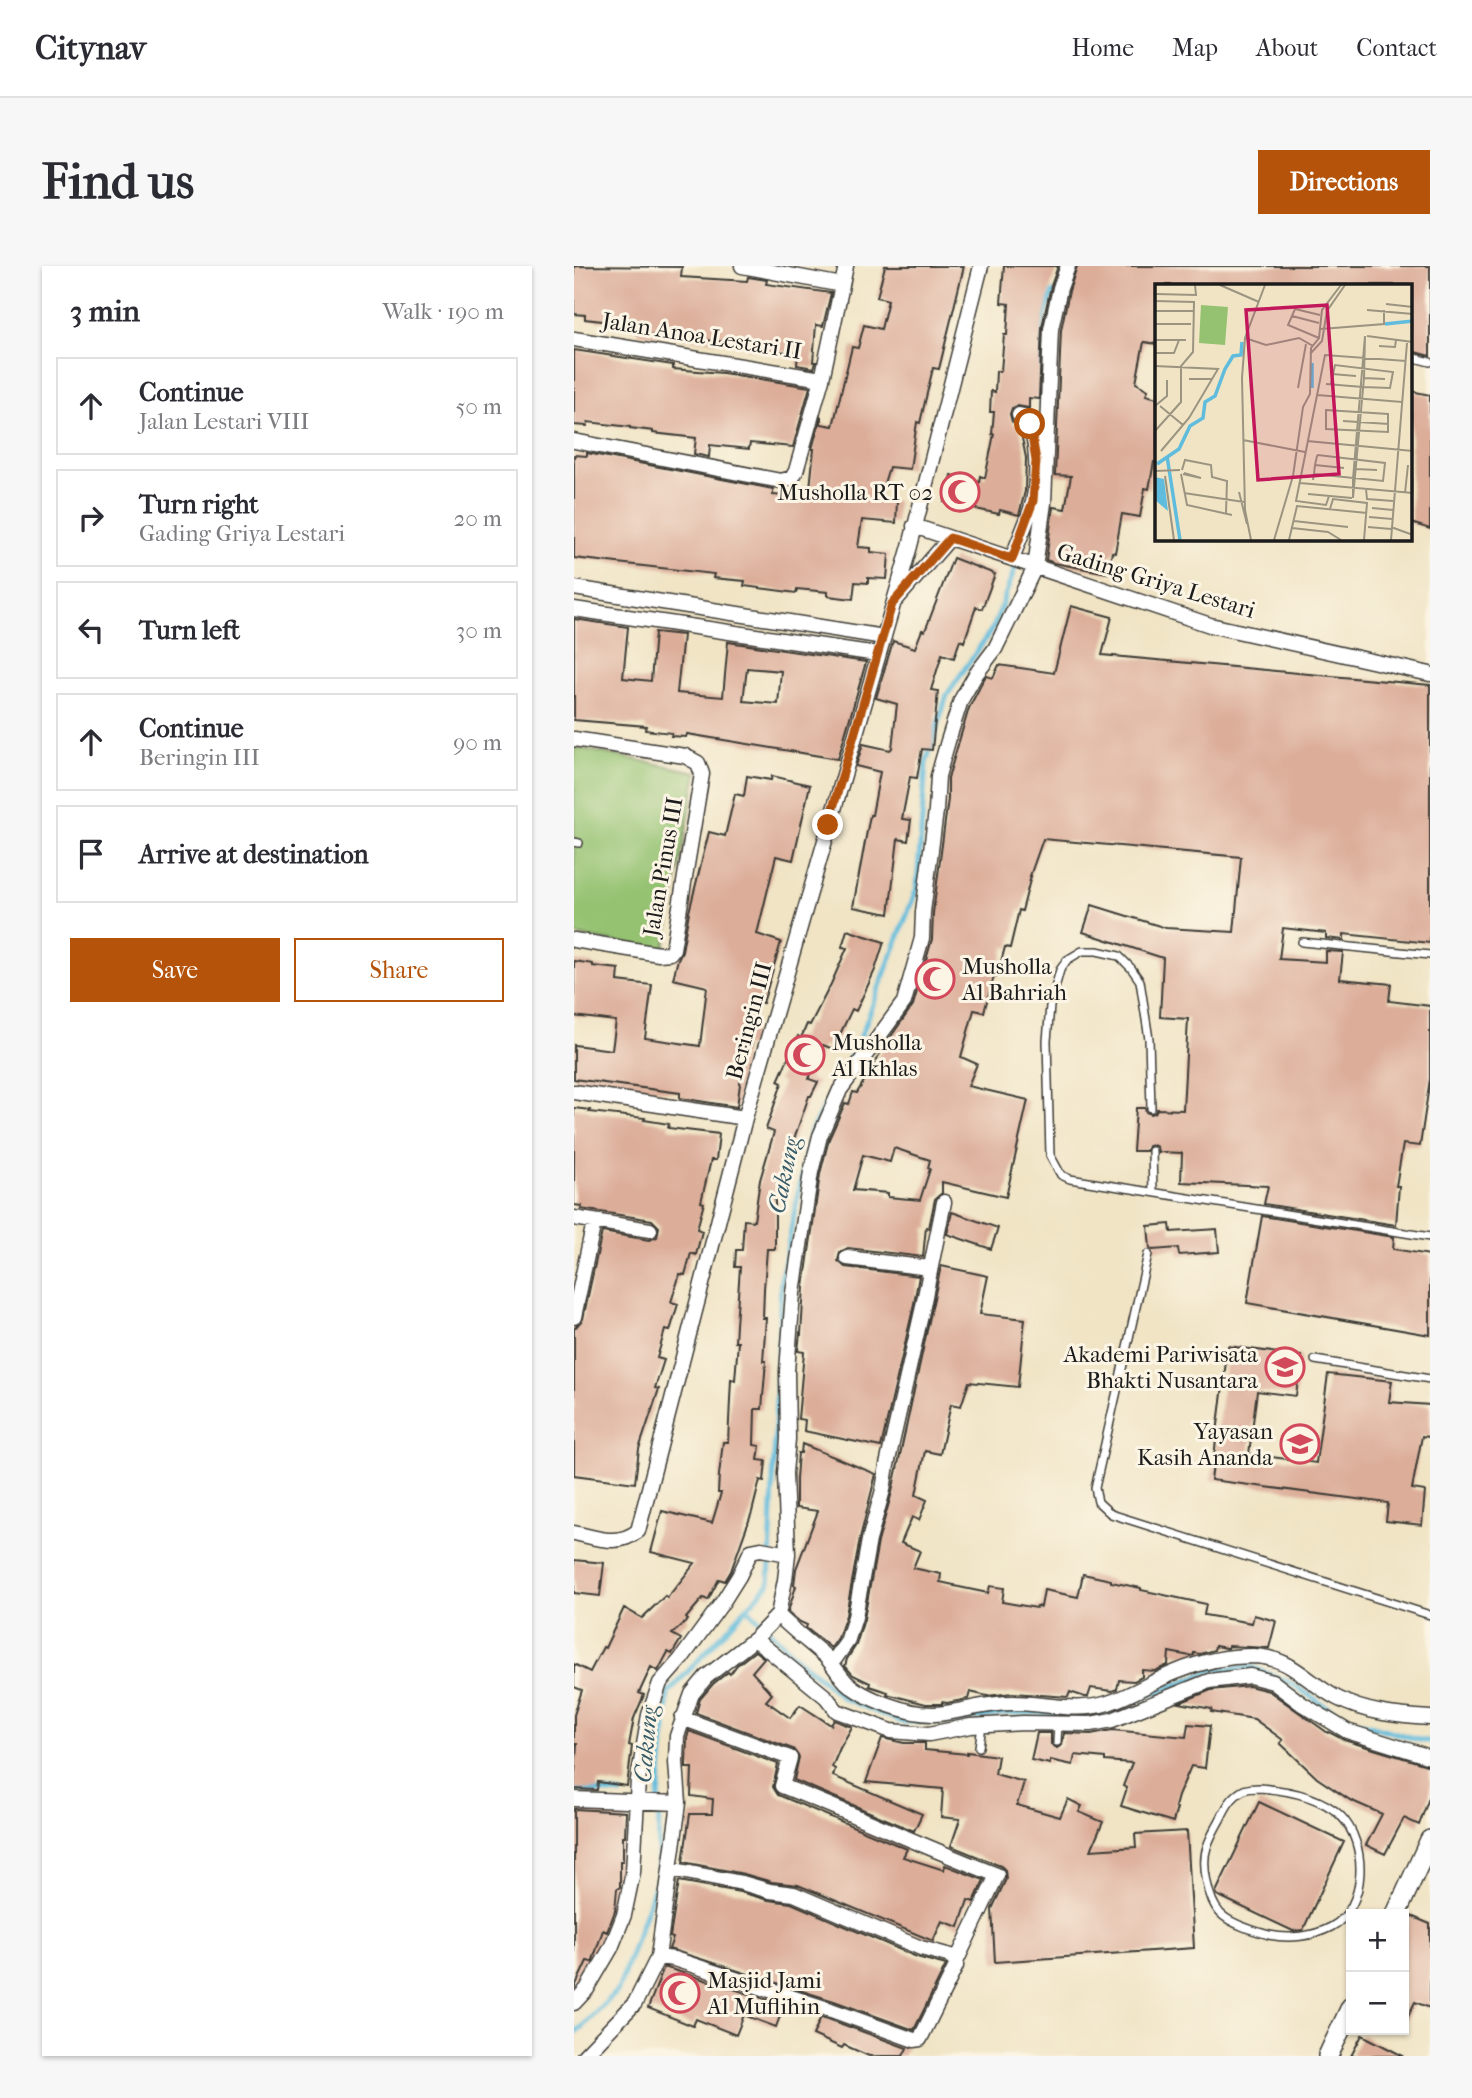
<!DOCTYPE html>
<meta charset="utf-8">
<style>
:root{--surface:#fff;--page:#f7f7f7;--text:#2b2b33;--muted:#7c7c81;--line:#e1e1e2;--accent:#b45309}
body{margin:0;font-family:"IM FELL French Canon",serif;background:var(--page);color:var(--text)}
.controls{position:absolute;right:21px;bottom:21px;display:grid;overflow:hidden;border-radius:0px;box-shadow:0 2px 5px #0004}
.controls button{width:63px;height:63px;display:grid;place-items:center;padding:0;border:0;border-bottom:2px solid var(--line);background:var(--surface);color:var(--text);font:35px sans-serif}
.stop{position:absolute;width:21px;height:21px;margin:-16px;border:5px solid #b45309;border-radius:50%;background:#fff}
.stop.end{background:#b45309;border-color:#fff;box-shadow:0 2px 7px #0008}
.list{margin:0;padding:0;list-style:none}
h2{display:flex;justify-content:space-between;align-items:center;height:91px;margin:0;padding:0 28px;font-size:30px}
h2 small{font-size:23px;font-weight:400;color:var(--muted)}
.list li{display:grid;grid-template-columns:46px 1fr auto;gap:21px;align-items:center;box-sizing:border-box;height:98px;margin:0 14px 14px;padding:0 14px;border:2px solid var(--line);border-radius:0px}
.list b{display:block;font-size:26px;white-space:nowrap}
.list p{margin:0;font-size:23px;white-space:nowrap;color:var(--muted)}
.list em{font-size:23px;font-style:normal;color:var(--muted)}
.actions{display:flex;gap:14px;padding:21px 28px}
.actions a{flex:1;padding:16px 0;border:2px solid var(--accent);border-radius:0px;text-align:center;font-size:24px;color:var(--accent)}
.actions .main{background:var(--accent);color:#fff}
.icon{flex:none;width:38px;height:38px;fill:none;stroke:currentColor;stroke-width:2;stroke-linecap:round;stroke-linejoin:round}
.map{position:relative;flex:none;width:856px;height:1790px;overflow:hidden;border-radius:0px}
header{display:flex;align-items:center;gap:42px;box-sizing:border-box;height:98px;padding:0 35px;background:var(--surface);border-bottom:2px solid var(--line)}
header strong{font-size:33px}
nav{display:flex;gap:38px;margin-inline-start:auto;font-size:24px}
.intro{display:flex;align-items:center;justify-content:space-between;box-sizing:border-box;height:168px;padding:0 42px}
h1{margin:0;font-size:49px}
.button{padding:18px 32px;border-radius:0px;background:var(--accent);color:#fff;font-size:24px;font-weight:700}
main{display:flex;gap:42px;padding:0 42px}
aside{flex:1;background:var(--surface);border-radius:0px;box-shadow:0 2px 5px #0004}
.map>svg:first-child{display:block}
.green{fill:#94c271;stroke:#586f46;stroke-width:2}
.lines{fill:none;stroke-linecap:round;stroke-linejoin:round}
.stream{stroke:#5fbcdd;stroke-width:5}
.building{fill:#dcae9a;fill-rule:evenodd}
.lane-casing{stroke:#3c3a35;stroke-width:10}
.street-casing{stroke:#3c3a35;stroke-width:17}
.secondary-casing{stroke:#3c3a35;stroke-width:22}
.lane{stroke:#fff;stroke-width:7}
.street{stroke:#fff;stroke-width:14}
.secondary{stroke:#fff;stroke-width:19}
.route{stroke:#b45309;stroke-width:9}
.labels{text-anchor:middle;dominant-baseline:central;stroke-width:6;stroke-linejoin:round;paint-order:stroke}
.street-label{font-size:23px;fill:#1c1c1c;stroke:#fcf5e5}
.poi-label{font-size:23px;fill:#1c1c1c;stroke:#fcf5e5;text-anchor:end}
.water-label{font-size:24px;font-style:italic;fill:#375c69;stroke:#fcf5e5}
.inset-river{fill:none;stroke:#5fbcdd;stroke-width:3.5}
.inset-road{fill:none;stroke:#9b9481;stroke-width:2}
.view{fill:#c2185b;fill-opacity:0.15;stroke:#c2185b;stroke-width:3.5}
.inset-edge{fill:none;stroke:#1c1c1c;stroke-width:3.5}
</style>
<header>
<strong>Citynav</strong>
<nav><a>Home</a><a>Map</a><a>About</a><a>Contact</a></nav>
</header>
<div class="intro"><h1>Find us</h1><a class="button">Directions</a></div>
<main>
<aside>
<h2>3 min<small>Walk · 190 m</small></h2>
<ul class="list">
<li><svg class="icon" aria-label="ahead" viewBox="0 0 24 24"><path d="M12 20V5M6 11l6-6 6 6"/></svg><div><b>Continue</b><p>Jalan Lestari VIII</p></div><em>50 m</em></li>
<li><svg class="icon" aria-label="right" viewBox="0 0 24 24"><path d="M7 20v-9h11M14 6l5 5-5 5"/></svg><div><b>Turn right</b><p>Gading Griya Lestari</p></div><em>20 m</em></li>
<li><svg class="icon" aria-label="left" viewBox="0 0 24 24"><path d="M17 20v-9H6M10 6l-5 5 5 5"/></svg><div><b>Turn left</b></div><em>30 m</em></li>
<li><svg class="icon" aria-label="ahead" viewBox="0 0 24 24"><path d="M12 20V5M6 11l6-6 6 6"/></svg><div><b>Continue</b><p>Beringin III</p></div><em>90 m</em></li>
<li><svg class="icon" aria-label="arrive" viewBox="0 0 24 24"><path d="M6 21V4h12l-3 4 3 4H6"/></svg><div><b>Arrive at destination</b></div></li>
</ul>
<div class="actions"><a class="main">Save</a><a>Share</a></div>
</aside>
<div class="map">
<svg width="856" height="1790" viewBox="0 0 856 1790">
<rect width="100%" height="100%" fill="#fcf5e5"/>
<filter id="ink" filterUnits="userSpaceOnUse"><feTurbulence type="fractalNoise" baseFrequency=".0143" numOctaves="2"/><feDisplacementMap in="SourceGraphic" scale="14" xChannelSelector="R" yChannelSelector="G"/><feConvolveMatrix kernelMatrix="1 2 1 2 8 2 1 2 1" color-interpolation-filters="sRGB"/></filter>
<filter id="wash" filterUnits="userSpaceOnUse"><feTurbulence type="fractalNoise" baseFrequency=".00686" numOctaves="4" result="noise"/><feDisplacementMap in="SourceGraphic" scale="28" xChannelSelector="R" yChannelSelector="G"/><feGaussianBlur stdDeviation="1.57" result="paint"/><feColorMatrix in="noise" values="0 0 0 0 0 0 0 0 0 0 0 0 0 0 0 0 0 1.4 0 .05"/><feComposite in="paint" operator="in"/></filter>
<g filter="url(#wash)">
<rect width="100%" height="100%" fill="#f0e4c5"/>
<path class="green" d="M0,481L123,506L90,684L0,669Z"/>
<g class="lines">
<path class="stream" d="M467,141L468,58L479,26
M173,1342L223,1392L269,1432L327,1456H377L433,1447L528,1449L638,1404L678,1401L715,1416L768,1451L849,1475H856
M0,1524L47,1528
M0,1769L44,1724L84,1611L85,1531L94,1427L195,1318L207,1015L236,867L284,778L343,622L352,497L373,429L420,360L443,297"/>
</g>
<g id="blocks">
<path class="building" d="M0,0L108,1L107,11L173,15L174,11L193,14L192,18L257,27L249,60L242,59L239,96H242L240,102L223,99L224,87L173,83L174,78L64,68V59L11,53V49L0,48Z
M311,0H390L365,103L359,102L346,157L343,156L336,203L315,201L305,234L323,235L322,257L288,254L284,281L297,282V286L315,288L313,313L294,312V317L281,316L279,333L254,330V326L223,323L222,327L170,320L171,315L139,312L140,308L0,292V189L13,190V187L199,223V229L235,232L240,183H238L247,150V158L259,160L278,81L284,82L290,59L307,63L314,34L303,31Z
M430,0H484L477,20L468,61L465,133L455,132V142L443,140L438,142L436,148L438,156L446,162L452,192L451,225L445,249L426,244L425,248L370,236L377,209L405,217L406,210L411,212L420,168H418L420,146H416L417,125L421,126L422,105H427L430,69H433L435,38L427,37Z
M503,0H856V90L837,85V19H583V78L570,76L562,117L574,124L572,129L583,132V196H580L575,223L571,222L566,251L548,248L541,287L538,286L534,307L480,297L472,294L479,241L491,243L497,210L481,209L487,64L495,25Z
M0,84L99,99V103L149,107L236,121L219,181L176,177L175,183L136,179L135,191L120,188L122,172L79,167V165L56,162V161L14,156L13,160L0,159Z
M837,125L856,129V263L837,257Z
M379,292L421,308L408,343L402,341L390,376L386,374L380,392L368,388L357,424L364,425L358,484L348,483L343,512L336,511L328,553L337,554L334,575L324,573L315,648L279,641L296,549H298L306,506L282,500L289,478L316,484L318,482L323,438L302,432L319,375L341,382L348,364L351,365Z
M497,340L538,351L528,389L856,419V677L770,668V674L752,672V667L709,662L705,693L752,696V685L769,686L766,713L817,718L815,735L856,740V813L846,880L829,878L822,920H825L822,959L690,938L694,920L607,916L608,887L584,886L583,881L579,879L574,880L572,885H559L562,842H571L572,846L577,848L581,847L583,843L609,844L614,753L586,751L589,692L509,666L518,639L592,662L660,666L667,591L469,573L456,610H457L448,645L445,644L436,682L431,681L423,711L420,710L410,746L400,744L387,791L403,798L394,820L454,834L432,931L368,916V927L361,933L355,962L352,961L349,991L274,982L266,986L264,995L271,1001L345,1010L339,1043L307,1181L230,1165L231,1154L224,1153L230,1086L224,1085L226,1067L227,1068L230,1021L246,908L255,873L271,837L275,838L279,826L283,827L311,779L339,739L358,673L359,647L374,533V512L395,442L410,413L412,410L419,412L425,399L480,407ZM320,882L356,894L354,902L356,903L346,934L314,931V927L279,924L289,889L316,896Z
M0,353L54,361L49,412L77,415L81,366L109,369L103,427L149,431L154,376L292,396L264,493L113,468L112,471L97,470L98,467L71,464L72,460L0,454ZM173,402L207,405L204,438L169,435Z
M173,510L197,514L198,510L236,519L219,594L202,590L183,668L207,676L189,737L183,736L177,781L171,780L163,841L106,832V827L0,813V779L38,784L42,755L0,750V695L19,698V700L45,703L44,715L78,719L71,772L126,780L133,721L99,713L104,693L108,685L115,646L135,566L151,570L161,528L170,530Z
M273,664L310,676L301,704L282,745L278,743L259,783L249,779L235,813L244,816L237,830H235L213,893L216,894L206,930L201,929V983H193L190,1023L189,1052H192L189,1095H192L188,1143H181L180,1179L186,1180L184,1194L192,1195L190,1215L186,1214L178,1246L157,1305L151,1315L145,1313L134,1334L129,1332L112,1352L114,1354L98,1368L107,1373L98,1388L94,1386L84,1405L77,1401L65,1427L70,1429L60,1452L55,1479L58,1480L53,1520L24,1516L23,1524L0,1523L3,1478H0V1449L8,1424L0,1421V1398L16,1406L29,1381L31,1382L50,1342L68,1352L91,1330L93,1332L121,1297L77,1286L88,1245L138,1257L147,1227H144L145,1209L149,1176H154L157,1113L161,1114L164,1076H161L162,1059L166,1001H161L162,984H168L170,954L180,955L186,914L200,866L192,863L208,817L204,815L224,770L227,772L233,758L236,759L257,718L273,682L268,681Z
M0,842L16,844L15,846L71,852L70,854L95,858L94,862L145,868L142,894H137L127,936L130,937L123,963L128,965L122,989L117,987L111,1009L106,1008L97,1036L104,1038L96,1065L91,1064L83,1092L90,1094L81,1122L85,1123L65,1183L61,1217L0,1209V1063L9,1053L28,966L75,974L83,971L85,961L78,954L7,943L8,940L0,939Z
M378,946L424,962L417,983L373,968Z
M688,950L820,971L819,983L856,989V1069L673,1037Z
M596,958L597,966L643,963L645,986L605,989L604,982L579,984L576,982L574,960Z
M367,1000L414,1010L406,1048L451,1053L444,1121L395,1116L387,1140L377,1138L366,1188L351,1185L342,1229L353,1234L345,1254L338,1251L327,1277L346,1285L339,1302L367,1308L366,1316L380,1319V1320L414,1327L416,1320L430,1322L428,1336L462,1342L463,1340L467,1341L470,1324L504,1331L509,1308L537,1314V1316L567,1322V1324L632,1338L630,1349L678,1357L680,1349L702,1355L695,1382L655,1380L654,1382H652L641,1380L640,1384L626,1388L620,1387V1389L616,1390L595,1386L594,1399L581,1405L568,1404V1411L560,1415L545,1414L543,1423L538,1425L517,1422L514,1431H511L496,1426L494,1431L439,1427L413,1430L396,1426L394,1433L373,1437L368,1436V1438H352L313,1428L314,1426L295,1420L296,1417L279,1409L271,1400L273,1393L282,1379L290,1353L304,1276L318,1226Z
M654,1080L727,1090L722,1130L683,1125L675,1188L742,1197L754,1108L818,1115L815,1136L856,1139V1171L848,1170L838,1223L851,1225L848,1259L812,1255L814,1237L637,1214Z
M228,1178L302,1208L286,1272L272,1349L264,1372L257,1382L232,1362L233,1359L226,1356L214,1346L222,1320L220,1319L222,1303L244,1245L222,1242V1212L224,1187H227Z
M0,1294L30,1297L26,1330L0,1327Z
M181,1385L190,1392L178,1406L198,1428L192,1435L216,1452L226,1439L257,1459L260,1454L278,1461L266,1482L258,1501L261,1503L259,1510L348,1548L340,1565L220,1514L225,1491L219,1483L122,1447L126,1433L139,1418L154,1406L156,1408L163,1399Z
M675,1420L695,1425L754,1467L755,1466L770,1474L856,1500V1529L845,1559L830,1552L811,1588L792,1579L808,1548L776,1534L743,1512L706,1477L709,1474L680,1453L637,1446L638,1443L605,1437L637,1424Z
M614,1458L636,1460L631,1502L617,1500L604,1530L601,1541L603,1542L599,1556L547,1540L553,1522L549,1520L558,1497L531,1495V1492L501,1489L499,1499L476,1494V1498L457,1494L463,1467H477V1478L483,1482L488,1479L490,1467L517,1468L538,1464L612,1471Z
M115,1465L204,1498L199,1521L204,1529L333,1583L329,1591L370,1604L371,1599L410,1614L400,1636L394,1634L385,1661L368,1655L359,1675L224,1619L198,1616L170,1608L109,1596L116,1548H138L139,1533L117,1530L118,1502H112V1496L113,1472Z
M308,1472L330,1477H351V1484L393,1488V1486L424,1490L421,1508L450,1516L443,1539L486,1551L494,1533L508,1540L505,1546L529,1556L517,1584L562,1581L561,1568L613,1565L620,1682L421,1696L418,1643L432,1613L431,1604L427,1600L377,1580L386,1553L367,1551L369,1523L292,1516Z
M685,1536L770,1576L729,1664L719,1665L643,1629L642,1626Z
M0,1543L52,1546L51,1570H49V1595H46V1621L43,1623L41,1645L33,1666L29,1664L19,1694L18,1696L13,1695L0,1723Z
M105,1615L166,1626L194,1634L217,1637L343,1691L372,1699L340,1764L260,1735L95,1683L99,1672L96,1671Z
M837,1650L856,1658V1742L841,1736L830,1759V1666Z
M90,1701L210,1739L202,1761L170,1749L162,1769L122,1753L119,1760L74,1742Z
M247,1751L254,1753L333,1782L329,1790H295L270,1779L268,1782L239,1769Z
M788,1769L829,1790H777Z"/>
</g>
</g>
<g filter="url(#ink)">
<use href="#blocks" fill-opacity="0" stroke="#3c3a35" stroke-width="2"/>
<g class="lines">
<g class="lane-casing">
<path id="lane" d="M837,91L856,96
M0,576L5,577
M728,676L856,689
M577,842L575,773L566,715L557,702L545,690L523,685H508L493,694L486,704L476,740L473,775L476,889L487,909L496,913L856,971
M578,885L579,926
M574,988L521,1222L524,1236L537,1248L856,1349
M741,1094L856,1113
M483,1476L484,1457
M405,1481L408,1460
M686,1522C712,1524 746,1530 766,1549C794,1576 794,1642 757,1661C738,1671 715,1673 695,1669C681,1665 656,1658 646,1647C634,1634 627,1598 633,1581C636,1571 642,1561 647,1552C652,1541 658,1530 670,1524C674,1522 681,1522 686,1522Z"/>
</g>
<g class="street-casing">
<path id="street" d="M168,0L268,19
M0,73L248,113
M0,175L207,215L218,212L222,205L248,113L272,0
M340,260L636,359L856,408
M438,293C444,275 454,255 459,236C464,213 465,169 450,150L445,149
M0,322L310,371
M322,334L376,272
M0,343L303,388
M0,473L111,490L124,497L128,508L99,683L96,687L85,688L0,674
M0,826L171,852
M0,952L76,964
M273,992L356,1002
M0,1051L20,956
M0,1267C25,1272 43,1281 64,1265L171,852L336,280L407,0
M204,1349C219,1364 236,1377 252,1391C259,1399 265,1408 272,1416C290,1433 336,1449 361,1448C387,1446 411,1437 439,1437C470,1437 504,1447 534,1437C558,1429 579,1415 602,1406C626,1396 653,1390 679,1390C718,1391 732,1416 763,1432C791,1447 825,1450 856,1452
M181,1373L252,1431L263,1445L317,1465L355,1468L397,1460L449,1457L517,1458L538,1454L635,1415L676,1410L699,1416L728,1438L773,1465L856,1491
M258,1397L273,1376L281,1351L295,1274L309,1224L313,1199L348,1045L370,936
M108,1452L216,1492L208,1520C280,1548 350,1581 423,1609L382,1696
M0,1533L105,1537
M84,1691L100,1693L257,1744L340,1774L346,1773L382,1700V1696L377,1690L347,1682L220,1628L196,1625L168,1617L96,1603
M0,1737L13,1723L37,1682L50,1649L59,1606L64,1514L75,1449L86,1417L107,1393L148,1337L165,1310L177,1285L187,1283L214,1288
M10,1790L61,1737L84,1691L105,1537L102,1496L103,1470L118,1428L132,1411L182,1372L204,1349L211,1314L214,1288L211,1207L214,1173L213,1105L219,1027L237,906L246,870L266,824L330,736L348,672L349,646L362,545L364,510L374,475L387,434L402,408L421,383L461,301L470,237L477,63L486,22L494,0"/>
</g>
<g class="secondary-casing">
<path id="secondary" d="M822,1648L856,1574
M754,1790L777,1741"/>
</g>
<use href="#lane" class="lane"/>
<use href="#street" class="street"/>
<use href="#secondary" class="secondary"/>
</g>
</g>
<g class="lines" filter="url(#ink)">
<path class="route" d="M254,559L318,338L376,272L438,293L459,235L462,195L456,158"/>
</g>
<defs>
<g id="mosque-ring" transform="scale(2.0125)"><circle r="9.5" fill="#fcf5e5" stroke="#d1495b" stroke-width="1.5"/><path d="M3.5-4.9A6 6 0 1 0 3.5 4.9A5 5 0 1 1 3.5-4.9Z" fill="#d1495b"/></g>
<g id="university-ring" transform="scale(2.0125)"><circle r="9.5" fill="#fcf5e5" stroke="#d1495b" stroke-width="1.5"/><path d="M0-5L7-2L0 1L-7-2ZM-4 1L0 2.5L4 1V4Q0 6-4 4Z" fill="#d1495b"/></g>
<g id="school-ring" transform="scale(2.0125)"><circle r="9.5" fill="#fcf5e5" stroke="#d1495b" stroke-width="1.5"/><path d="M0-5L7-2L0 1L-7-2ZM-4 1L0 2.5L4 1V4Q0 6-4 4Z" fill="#d1495b"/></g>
</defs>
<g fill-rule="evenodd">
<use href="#mosque-ring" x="386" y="226"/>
<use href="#mosque-ring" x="361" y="713"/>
<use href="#mosque-ring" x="231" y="789"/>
<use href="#university-ring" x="711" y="1101"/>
<use href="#school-ring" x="726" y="1178"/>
<use href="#mosque-ring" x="106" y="1727"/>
</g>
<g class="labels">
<g class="street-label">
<text transform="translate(128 70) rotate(9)">Jalan Anoa Lestari II</text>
<text transform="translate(582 315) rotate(17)">Gading Griya Lestari</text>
<text transform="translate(89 601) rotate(-80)">Jalan Pinus III</text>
<text transform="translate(175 755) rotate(-75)">Beringin III</text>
</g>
<g class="poi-label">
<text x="359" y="226">Musholla RT 02</text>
<text x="388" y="700" text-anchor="start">Musholla<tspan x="388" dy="26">Al Bahriah</tspan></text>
<text x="258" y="776" text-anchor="start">Musholla<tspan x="258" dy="26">Al Ikhlas</tspan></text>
<text x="684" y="1088">Akademi Pariwisata<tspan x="684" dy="26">Bhakti Nusantara</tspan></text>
<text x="699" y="1165">Yayasan<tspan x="699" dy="26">Kasih Ananda</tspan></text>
<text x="133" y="1714" text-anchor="start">Masjid Jami<tspan x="133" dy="26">Al Muflihin</tspan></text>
</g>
<g class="water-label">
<text transform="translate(210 909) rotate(-78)">Cakung</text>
<text transform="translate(72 1478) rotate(-85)">Cakung</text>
</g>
</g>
<g transform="translate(581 18)">
<rect width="257" height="257" fill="#f0e4c5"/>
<path d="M46,21L73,23L70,61L44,59Z" fill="#94c271"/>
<path d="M0,193L9,195L13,227L0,216Z" fill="#5fbcdd"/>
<path class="inset-river" d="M230,40L258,37M157,104V79M12,172L25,256M2,180L24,165L35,142L48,134L50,118L60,112L70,85L78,72L86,71L87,58"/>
<path class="inset-road" d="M65,1L104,18M0,10L41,11L40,1M0,17L39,18L38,68L26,82V118L0,147M231,20L258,23M212,26L258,30M0,27H38M137,32L133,41L164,54M164,39L137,32L140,25L165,31M0,40H36M166,45L229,40V26M210,52L209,94L198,214V195ZM212,52L258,58M90,54L111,61L144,54L158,62M0,56H31M224,62L240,63L241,56M0,69H19L24,56M155,70L167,57L172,27L190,1M0,82L63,85L34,134L6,167M177,90L201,92M208,94L230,95M34,95H57M171,100L208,103L235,104L238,88L180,81L176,100M143,104L151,60M162,111L247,118M0,122L12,112V96M5,122L28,141M171,126L233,130V148L171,145ZM188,137L234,140M88,156L150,168M152,157L258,167M160,181L189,184M201,185L222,186M27,186L30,176L56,181L57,193L72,197L71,229M0,187L25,186M26,190L32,221L77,231M28,190L46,194L29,189M10,192L19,256M158,196L159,190L160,181L162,172L163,171L230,179L228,197L159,190M145,199L258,209M211,205L212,215L238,217M84,208L92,240M29,209L89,218M250,209L253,181M153,210L197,214M174,212L171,221L141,217L170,71L251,77M217,224L238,226M175,225L178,215L212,219L209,256M214,233L237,235M139,237L193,243M213,243L236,245M236,243L258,251M137,244L173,248L186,256M96,256L90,226L87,94L90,54L110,1M119,256L138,192L148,123L155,110L156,64L164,54L167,26L186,1M134,256L142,222L212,229M236,256L252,59"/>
<path class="view" d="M172,21L184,190L103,196L91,26Z"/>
<rect width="257" height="257" class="inset-edge"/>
</g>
</svg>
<div class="controls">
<button>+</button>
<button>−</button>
</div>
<div class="stop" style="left:456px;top:158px"></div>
<div class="stop end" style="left:254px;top:559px"></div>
</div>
</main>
